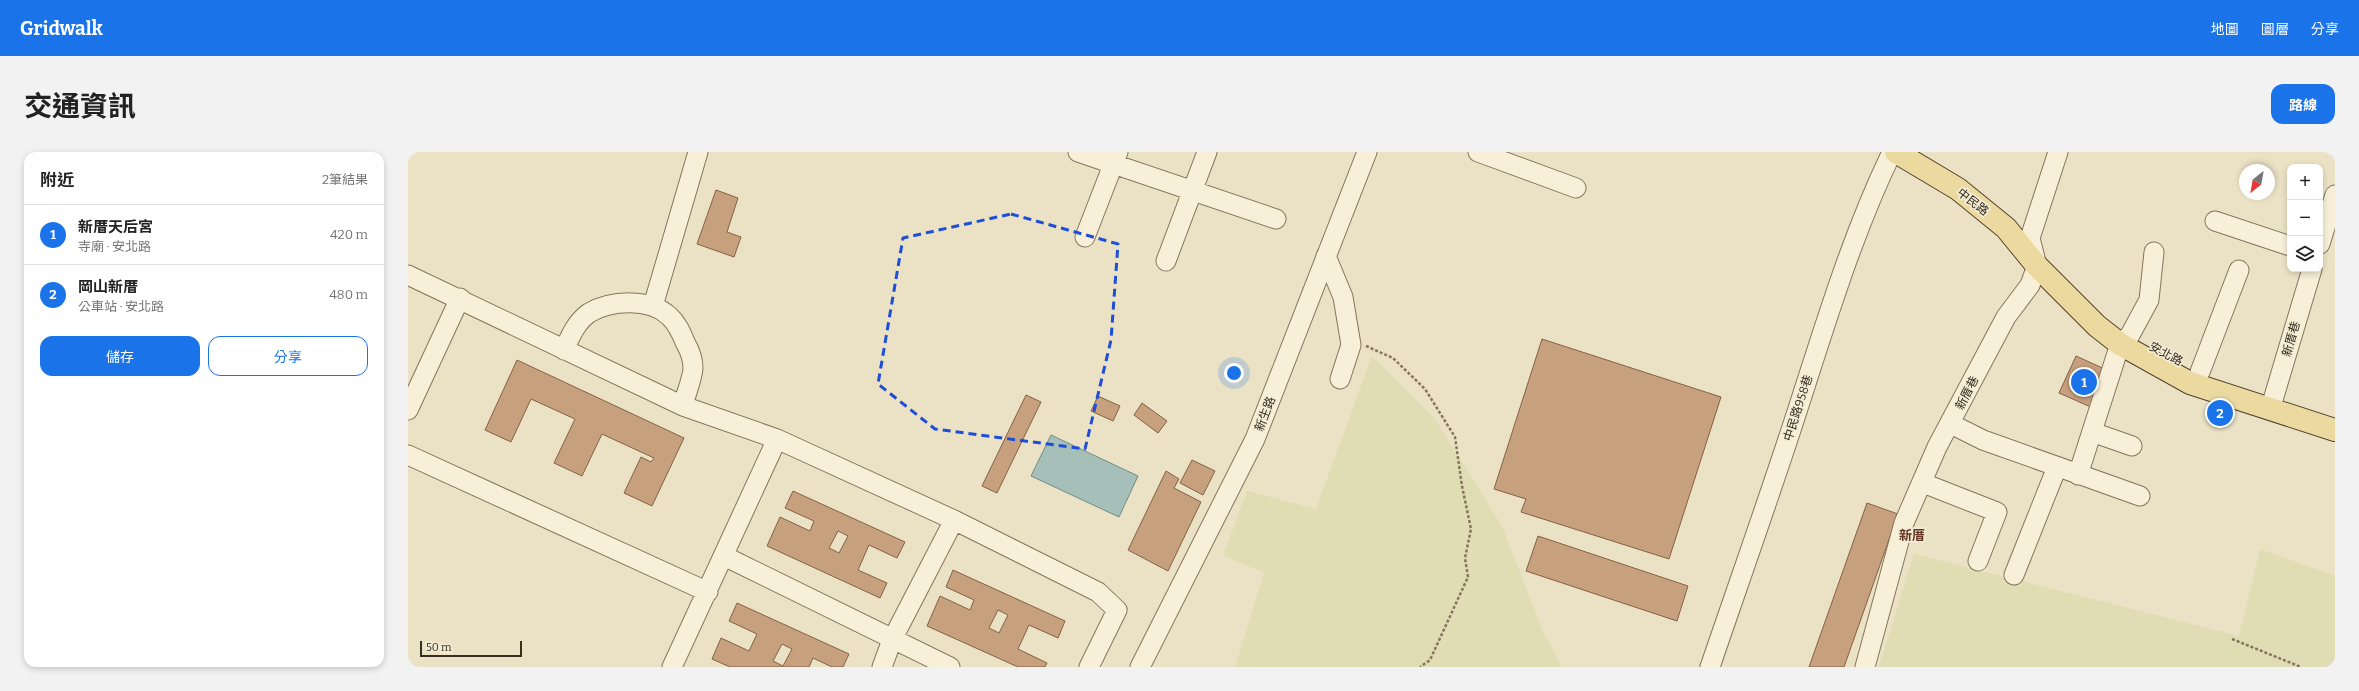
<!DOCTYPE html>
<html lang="zh-TW">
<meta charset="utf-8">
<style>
:root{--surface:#fff;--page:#f2f2f2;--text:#222;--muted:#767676;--line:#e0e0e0;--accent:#1a73e8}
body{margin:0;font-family:Bitter,"Noto Sans TC",serif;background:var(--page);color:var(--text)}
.controls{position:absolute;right:12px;top:12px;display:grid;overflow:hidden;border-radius:8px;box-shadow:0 2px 6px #0003}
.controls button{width:36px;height:36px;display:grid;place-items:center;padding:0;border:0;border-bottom:1px solid var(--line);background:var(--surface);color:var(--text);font:20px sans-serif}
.compass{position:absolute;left:1831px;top:12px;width:36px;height:36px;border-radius:50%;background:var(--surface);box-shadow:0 2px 6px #0003;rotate:211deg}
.scale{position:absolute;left:12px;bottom:10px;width:102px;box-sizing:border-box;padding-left:4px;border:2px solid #362c1f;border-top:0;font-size:11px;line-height:14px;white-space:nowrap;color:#362c1f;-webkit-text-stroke:3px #f3ecd4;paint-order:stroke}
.you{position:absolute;left:826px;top:221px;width:14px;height:14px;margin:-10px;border:3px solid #fff;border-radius:50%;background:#1a73e8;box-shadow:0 0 0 6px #1a73e833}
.badge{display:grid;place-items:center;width:26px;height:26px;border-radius:50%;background:var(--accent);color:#fff;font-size:13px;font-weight:700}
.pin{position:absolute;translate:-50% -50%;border:2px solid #fff;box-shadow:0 1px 4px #0006}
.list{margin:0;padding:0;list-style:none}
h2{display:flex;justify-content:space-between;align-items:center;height:52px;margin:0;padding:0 16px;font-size:17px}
h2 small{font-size:13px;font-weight:400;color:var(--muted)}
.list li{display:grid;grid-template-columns:26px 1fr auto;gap:12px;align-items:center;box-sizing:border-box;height:60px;padding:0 16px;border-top:1px solid var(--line)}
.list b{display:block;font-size:15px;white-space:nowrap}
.list p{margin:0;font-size:13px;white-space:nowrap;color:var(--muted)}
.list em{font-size:13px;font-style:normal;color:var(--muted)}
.actions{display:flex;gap:8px;padding:12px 16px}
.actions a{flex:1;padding:9px 0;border:1px solid var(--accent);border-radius:12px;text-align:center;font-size:14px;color:var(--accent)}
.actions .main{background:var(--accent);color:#fff}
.icon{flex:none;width:22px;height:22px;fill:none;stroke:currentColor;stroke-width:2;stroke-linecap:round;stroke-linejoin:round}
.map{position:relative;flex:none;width:1927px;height:515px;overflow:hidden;border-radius:12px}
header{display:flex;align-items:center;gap:24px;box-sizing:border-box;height:56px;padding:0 20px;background:var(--accent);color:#fff}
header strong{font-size:19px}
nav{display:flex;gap:22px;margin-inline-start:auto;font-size:14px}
.intro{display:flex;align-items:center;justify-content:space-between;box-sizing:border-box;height:96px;padding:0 24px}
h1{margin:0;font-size:28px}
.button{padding:10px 18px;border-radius:12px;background:var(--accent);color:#fff;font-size:14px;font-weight:700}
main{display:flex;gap:24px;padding:0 24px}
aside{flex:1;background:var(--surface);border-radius:12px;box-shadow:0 2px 6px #0003}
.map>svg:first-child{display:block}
.farmland{fill:#e0dcb3}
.water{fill:#a7bfb9;stroke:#6e8d87}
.building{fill:#c7a17e;stroke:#836144;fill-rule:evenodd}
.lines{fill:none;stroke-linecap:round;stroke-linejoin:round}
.minor-casing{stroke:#85755d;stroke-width:21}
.major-casing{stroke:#534330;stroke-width:24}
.path{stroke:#85755d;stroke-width:2.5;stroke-dasharray:3 2;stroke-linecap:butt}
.minor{stroke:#f7efd8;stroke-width:19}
.major{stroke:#ecd9a0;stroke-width:22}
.marked{fill:none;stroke:#1d4ed8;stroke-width:3;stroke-dasharray:8 5;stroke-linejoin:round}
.labels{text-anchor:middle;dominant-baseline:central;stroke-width:3.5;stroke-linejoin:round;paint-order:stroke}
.street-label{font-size:12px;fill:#362c1f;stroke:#f3ecd4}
.neighbourhood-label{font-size:13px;font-weight:bold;fill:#603322;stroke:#f3ecd4}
</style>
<header>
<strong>Gridwalk</strong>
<nav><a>地圖</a><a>圖層</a><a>分享</a></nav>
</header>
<div class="intro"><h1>交通資訊</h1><a class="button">路線</a></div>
<main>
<aside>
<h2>附近<small>2筆結果</small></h2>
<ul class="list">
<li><span class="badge">1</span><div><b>新厝天后宮</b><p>寺廟 · 安北路</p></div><em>420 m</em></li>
<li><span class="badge">2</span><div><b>岡山新厝</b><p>公車站 · 安北路</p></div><em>480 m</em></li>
</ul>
<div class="actions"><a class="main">儲存</a><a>分享</a></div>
</aside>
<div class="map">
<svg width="1927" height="515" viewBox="0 0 1927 515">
<rect width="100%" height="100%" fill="#ebe2c5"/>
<path class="farmland" d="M964,204L1027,267L1094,374L1135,480L1154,515H827L856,421L815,403L839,339L908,357Z
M1852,397L1927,424V515H1471L1506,402L1831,484Z"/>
<path class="water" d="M643,283L730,324L711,365L623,324Z"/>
<path class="building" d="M308,38L330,46L319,80L333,85L326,105L289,92Z
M1134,187L1313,245L1261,407L1113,360L1118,347L1086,337Z
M1668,204L1701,219L1685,256L1651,241Z
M109,208L276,286L244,354L216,341L233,305L243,310L246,306L194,282L174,324L146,311L167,267L123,247L103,290L77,278Z
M618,243L633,250L589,341L574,334Z
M690,244L712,254L705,269L683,259Z
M734,251L759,269L750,281L726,263Z
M784,308L807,319L795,343L772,331Z
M758,319L771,327L766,336L793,350L760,419L720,398Z
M385,339L497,390L489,406L461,393L450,418L479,431L472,446L359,394L372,365L402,379L406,369L377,356ZM430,379L440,384L431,401L421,396Z
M1459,351L1490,362L1436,515H1401Z
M1130,384L1280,434L1269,469L1118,419Z
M545,418L657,469L650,486L621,473L610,497L639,511L637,515H610L519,474L532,444L562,458L566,448L538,435ZM590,458L600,463L591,481L581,476Z
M329,451L441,502L435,515H424L405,506L401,515H322L304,507L313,486L341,499L349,482L321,469ZM374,492L384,497L375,514L365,509Z"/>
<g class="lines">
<g class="minor-casing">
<path id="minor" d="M670,0L868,67
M1070,0L1168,36
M1807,69L1882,94
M677,85L710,0
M1912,92L1927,43
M918,104L935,145L943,193L932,227
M758,109L799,0
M0,123L275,254L369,287L546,368L690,440L709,458L681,515
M245,154L290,0
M156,198C162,185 168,170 181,161C203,148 242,146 261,164C269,171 273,180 277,190C281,197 285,207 285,216C285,225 277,244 275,254
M1792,220L1831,118
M0,258L52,146
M1862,258L1904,117
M1543,272L1575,288L1732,344
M1684,280L1724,294
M0,303L300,440
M1670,323L1712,192L1722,183L1741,148L1746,100
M1515,331L1589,360L1570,409
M316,404L542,515
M1606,423L1649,315
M264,515L369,287
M474,515L484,488L546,368
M732,515L847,287L959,0
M1302,515C1329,436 1357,357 1383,278C1414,184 1441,89 1484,0
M1457,515L1496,371L1529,295L1598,165L1622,133L1629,114L1622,86L1650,0"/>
</g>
<g class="major-casing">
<path id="major" d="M1488,0L1550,37L1598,76L1629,114L1689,174L1712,192L1782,231L1927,278"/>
</g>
<path class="path" d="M958,194L985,206L1017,237L1047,285L1054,334L1063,377L1057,406L1060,425L1022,508L1012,515
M1824,487L1893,515"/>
<use href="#minor" class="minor"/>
<use href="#major" class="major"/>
</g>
<path class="marked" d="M603,62L710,92L703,188L677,297L527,277L470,232L495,86Z"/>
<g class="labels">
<g class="street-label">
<text transform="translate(1565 50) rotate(38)">中民路</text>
<text transform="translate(1883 187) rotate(-74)">新厝巷</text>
<text transform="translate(1758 202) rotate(28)">安北路</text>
<text transform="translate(1559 241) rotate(-63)">新厝巷</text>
<text transform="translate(1390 256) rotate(-72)">中民路958巷</text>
<text transform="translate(857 262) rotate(-69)">新生路</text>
</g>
<g class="neighbourhood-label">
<text x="1504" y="383">新厝</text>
</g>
</g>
</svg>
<div class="controls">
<button>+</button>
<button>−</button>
<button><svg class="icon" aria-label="layers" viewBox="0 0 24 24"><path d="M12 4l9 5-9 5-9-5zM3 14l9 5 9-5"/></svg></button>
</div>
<svg class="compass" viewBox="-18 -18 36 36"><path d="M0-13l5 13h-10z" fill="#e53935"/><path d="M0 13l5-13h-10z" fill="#767676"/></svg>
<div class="scale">50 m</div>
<div class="you"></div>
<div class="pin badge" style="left:1676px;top:230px">1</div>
<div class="pin badge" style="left:1812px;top:261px">2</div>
</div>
</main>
